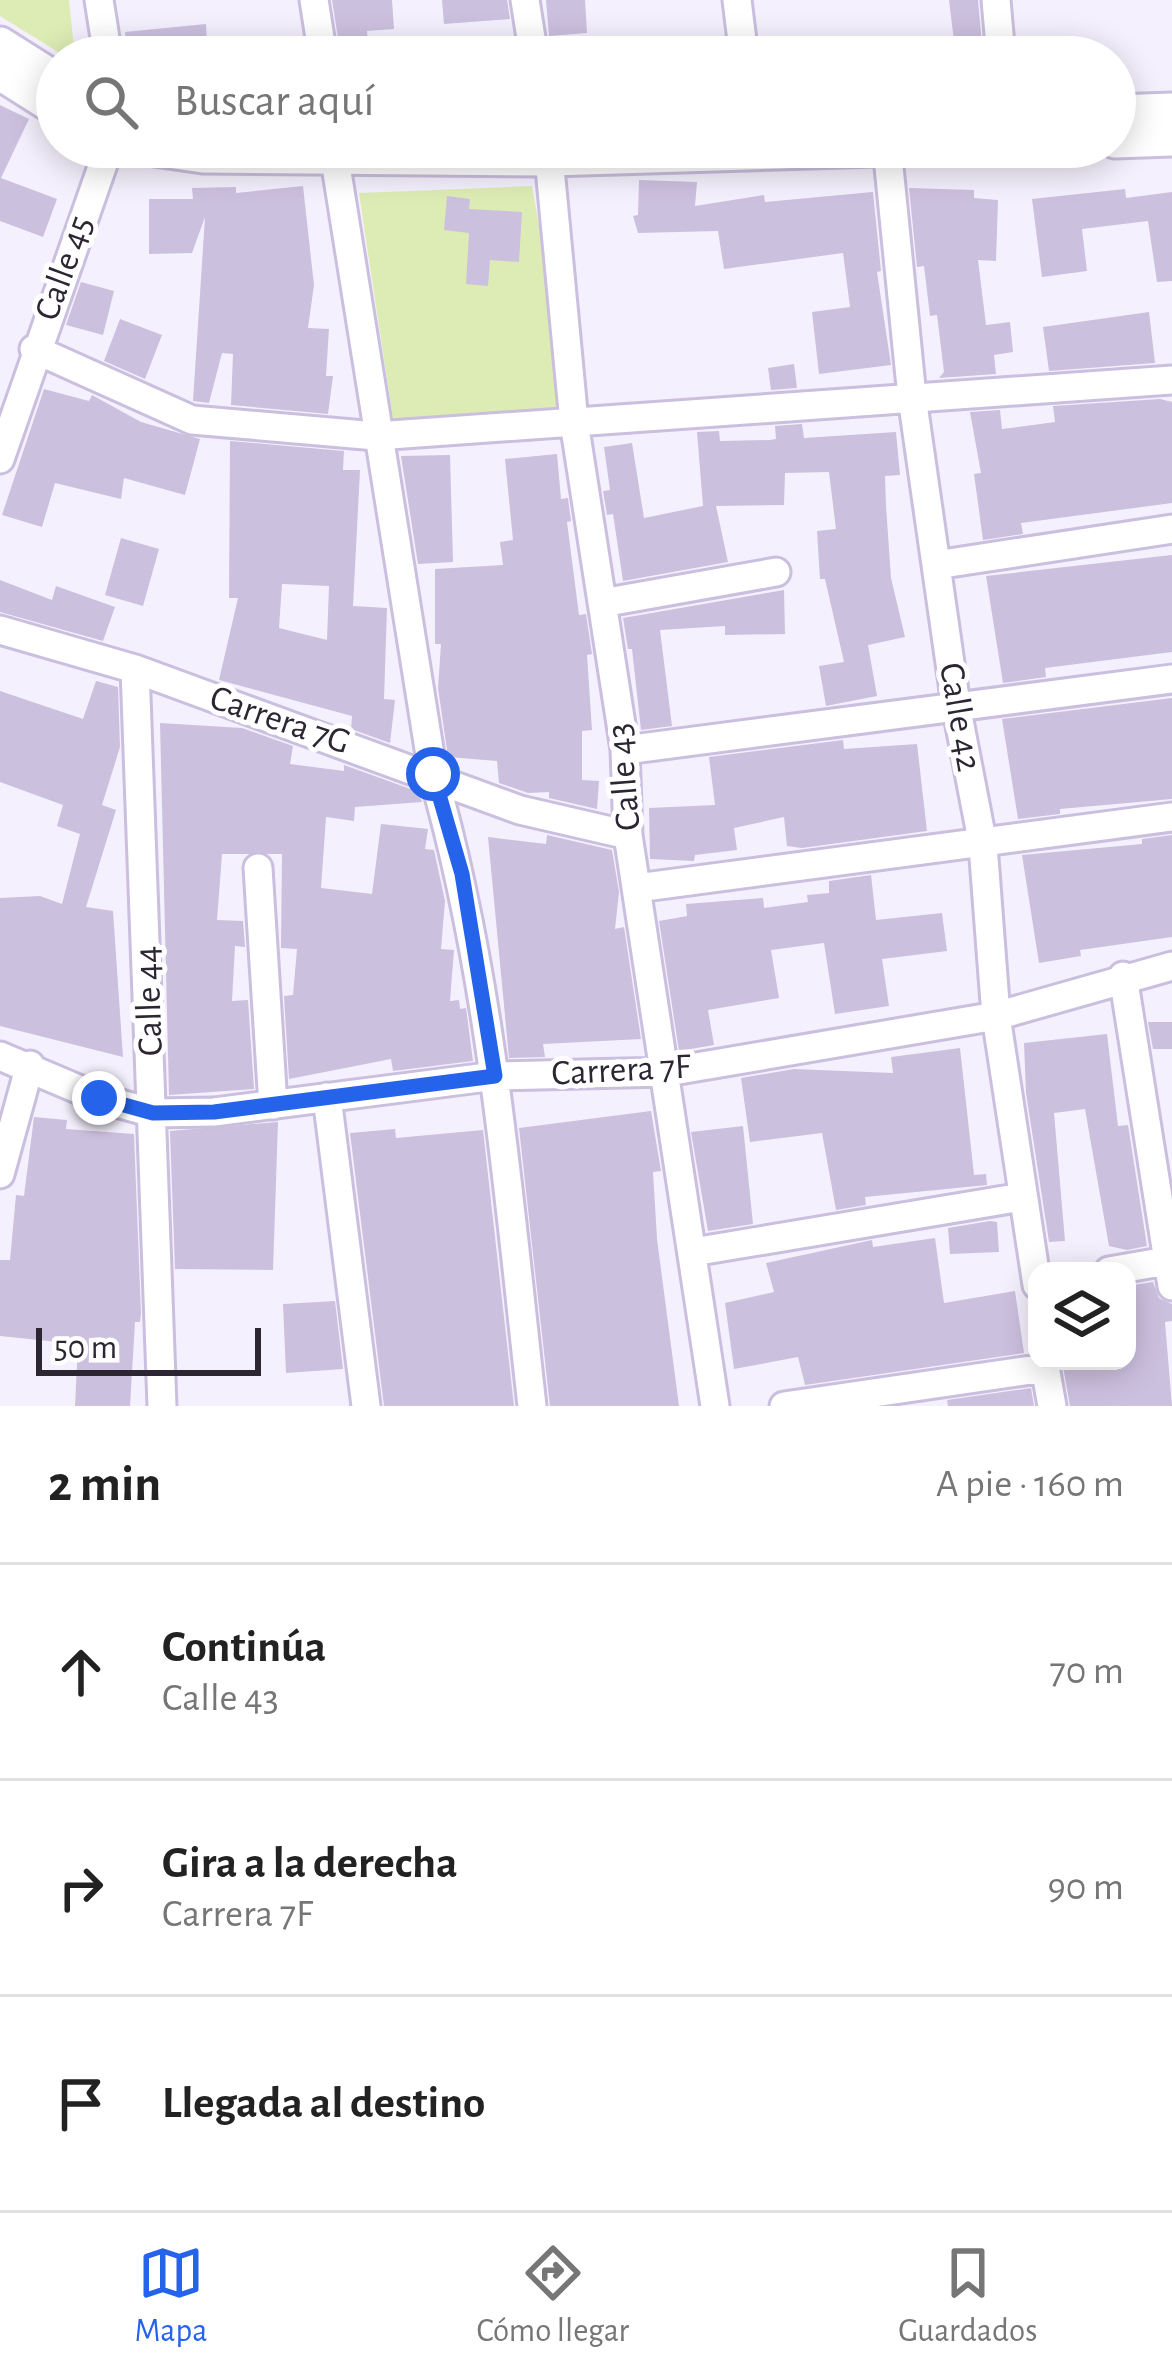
<!DOCTYPE html>
<html lang="es">
<meta charset="utf-8">
<style>
:root{--surface:#fff;--page:#f2f2f2;--text:#222;--muted:#767676;--line:#e0e0e0;--accent:#2563eb}
body{margin:0;font-family:"Alegreya Sans",sans-serif;background:var(--page);color:var(--text)}
.controls{position:absolute;right:36px;bottom:36px;display:grid;overflow:hidden;border-radius:24px;box-shadow:0 6px 30px #0003}
.controls button{width:108px;height:108px;display:grid;place-items:center;padding:0;border:0;border-bottom:3px solid var(--line);background:var(--surface);color:var(--text);font:60px sans-serif}
.scale{position:absolute;left:36px;bottom:30px;width:225px;box-sizing:border-box;padding-left:12px;border:6px solid #2b2632;border-top:0;font-size:33px;line-height:42px;white-space:nowrap;color:#2b2632;-webkit-text-stroke:9px #fff;paint-order:stroke}
.stop{position:absolute;width:36px;height:36px;margin:-27px;border:9px solid #2563eb;border-radius:50%;background:#fff}
.stop.end{background:#2563eb;border-color:#fff;box-shadow:0 3px 12px #0008}
.list{margin:0;padding:0;list-style:none}
h2{display:flex;justify-content:space-between;align-items:center;height:156px;margin:0;padding:0 48px;font-size:51px}
h2 small{font-size:39px;font-weight:400;color:var(--muted)}
.list li{display:grid;grid-template-columns:78px 1fr auto;gap:36px;align-items:center;box-sizing:border-box;height:216px;padding:0 48px;border-top:3px solid var(--line)}
.list b{display:block;font-size:45px;white-space:nowrap}
.list p{margin:0;font-size:39px;white-space:nowrap;color:var(--muted)}
.list em{font-size:39px;font-style:normal;color:var(--muted)}
.icon{flex:none;width:66px;height:66px;fill:none;stroke:currentColor;stroke-width:2;stroke-linecap:round;stroke-linejoin:round}
.map{position:relative;flex:none;width:1172px;height:1406px;overflow:hidden}
.search{position:absolute;background:var(--surface);box-shadow:0 6px 30px #0003;left:36px;right:36px;top:36px;height:132px;display:flex;align-items:center;gap:30px;box-sizing:border-box;padding:0 42px;border-radius:66px;color:var(--muted);font-size:45px}
.sheet{height:804px;background:var(--surface)}
nav{display:flex;justify-content:space-around;align-items:center;box-sizing:border-box;height:168px;border-top:3px solid var(--line);background:var(--surface);font-size:33px;color:var(--muted)}
nav a{display:grid;justify-items:center;gap:6px}
nav .on{color:var(--accent)}
.map>svg:first-child{display:block}
.green{fill:#ddecb4}
.building{fill:#ccc0df;fill-rule:evenodd}
.lines{fill:none;stroke-linecap:round;stroke-linejoin:round}
.minor-casing{stroke:#cabfde;stroke-width:33}
.tertiary-casing{stroke:#cabfde;stroke-width:39}
.minor{stroke:#fff;stroke-width:27}
.tertiary{stroke:#fff;stroke-width:33}
.route{stroke:#2563eb;stroke-width:15}
.labels{text-anchor:middle;dominant-baseline:central;stroke-width:10;stroke-linejoin:round;paint-order:stroke}
.street-label{font-size:36px;fill:#2b2632;stroke:#fff}
</style>
<div class="map">
<svg width="1172" height="1406" viewBox="0 0 1172 1406">
<rect width="100%" height="100%" fill="#f5f0fd"/>
<path class="green" d="M0,0H69L75,57H66L0,16Z
M532,186L572,411L393,419L359,193Z"/>
<path class="building" d="M332,0H392L394,29L367,31L369,57H341Z
M442,0H507L510,19L444,24Z
M546,0H585L587,33L549,36Z
M949,0H978L983,56L956,57Z
M206,24L208,57H128L125,32Z
M0,105L29,119L1,178L57,199L43,237L0,221Z
M639,180L697,182L695,206L764,195L765,202L873,192L881,271L877,272L891,365L819,374L812,312L850,307L843,253L724,269L718,231L638,233L633,216L638,215Z
M303,186L314,285L308,328L329,329L326,376H333L328,414L231,405L233,354L222,353L209,403L193,401L205,217L192,253L149,254V199H193L192,188L236,187V193Z
M909,188L974,190V198L998,200L996,261L978,260L986,325L1010,322L1013,352L994,355L996,374L939,378L944,372L937,315L930,316L924,266L917,267Z
M1125,189L1126,198L1172,192V281L1157,282L1148,221L1082,229L1087,271L1042,277L1032,199Z
M447,196L470,199L469,209L522,212L519,262L490,260L488,286L466,284L469,233L444,230Z
M81,282L114,291L103,335L66,325Z
M1149,312L1155,363L1049,371L1043,327Z
M120,319L162,335L145,379L104,361Z
M794,364L797,388L771,390L768,368Z
M44,389L89,401L92,395L141,422L200,439L185,495L124,478L121,499L55,483L42,527L2,515Z
M1160,399L1172,402V503L1021,523L1023,534L983,540L974,474L981,473L970,412L1000,410L1002,429L1055,422L1053,406Z
M802,424L804,438L896,432L900,475L885,476L886,506L891,578L905,637L868,645L877,696L826,706L819,666L844,662L825,579H820L817,531L836,529L829,472L785,473L784,505L716,506L728,562L623,581L613,514L607,515L603,491L610,490L604,447L632,443L644,518L703,506L697,432L719,431L720,441L770,440L776,439L775,426Z
M230,441L344,451L343,470H360L353,606L387,608L384,699L395,700L390,743L351,729L352,716L219,680L238,598H229ZM282,584L329,586L327,640L279,628Z
M557,454L561,499L568,498L571,521L567,522L579,615L586,614L592,654L587,655L592,730L582,731V780L599,781L597,809L549,798V792L528,793L499,783L497,761L448,757L438,688L441,644H435V569L503,565L500,542L513,540L505,459Z
M450,455L453,562L418,564L401,456Z
M121,538L159,549L143,606L105,595Z
M1172,555V652L1045,668L1046,677L1003,683L986,576Z
M0,580L52,600L56,586L115,607L103,641L0,612Z
M784,590L785,634L725,635V626L660,630L672,726L641,730L632,649H628L623,618Z
M96,681L118,687L120,747L102,805L116,810L86,907L113,911L123,1057L0,1026V898L40,896L62,904L80,834L57,826L63,805L0,782V691L83,719Z
M1172,698V799L1060,809V814L1018,819L1002,719Z
M160,723L242,728L293,746L290,764L344,771V765L419,792L422,802L355,807L354,821L326,817L321,888L372,894L381,824L428,829L425,849L434,850L445,901L441,949L454,950L450,1001L459,1000L460,1009L466,1008L473,1061L393,1071L391,1059L289,1079L284,996L293,995L297,949L281,948L282,854H222L217,920L243,921L245,947L235,946L232,1001L248,1000L254,1089L169,1095Z
M843,740L844,749L917,744L927,831L802,848L787,846L784,817L734,828L737,850L695,855L694,861L650,859L649,808L715,805L709,757Z
M547,835L612,850L619,892L615,929L624,927L641,1039L543,1044L545,1057L509,1058L488,837L546,844Z
M1172,835V937L1080,950L1081,956L1039,963L1022,855L1142,844V839Z
M871,875L876,920L942,913L947,951L882,959L889,1006L835,1014L824,943L771,950L779,998L708,1010L714,1045L679,1051L659,921L687,916L686,904L763,898L764,908L808,902L807,895L829,893V881Z
M1148,1022H1172V1049H1153Z
M1107,1034L1118,1126L1128,1125L1147,1246L1127,1250L1109,1246L1085,1109L1054,1113L1065,1241L1049,1242L1026,1093L1024,1043Z
M960,1048L974,1175L986,1174L987,1185L865,1197L866,1205L836,1210L822,1133L750,1142L741,1078L794,1069L893,1073L891,1057Z
M651,1111L661,1171L653,1172L657,1239L679,1406H550L519,1128Z
M34,1117L67,1120L66,1129L134,1134L141,1314L140,1322H135L130,1406H75L78,1344L0,1336V1260H10L16,1195L24,1196Z
M278,1122L273,1270L175,1269L170,1131Z
M743,1126L753,1224L708,1231L691,1132Z
M395,1129L396,1138L483,1130L514,1406H384L350,1133Z
M990,1221L997,1222L999,1252L950,1254L948,1228Z
M935,1238L944,1303L1015,1291L1024,1353L805,1385L798,1357L734,1369L725,1303L774,1292L766,1263L872,1240L873,1247Z
M1153,1282L1159,1298L1172,1304V1321L1165,1322L1172,1406H1070L1062,1361H1127V1344H1133L1127,1286Z
M335,1301L343,1369L286,1373L283,1304Z
M1031,1388L1034,1406H948L947,1400Z"/>
<g class="lines">
<g class="minor-casing">
<path id="minor" d="M99,0L108,57
M314,0L323,57
M525,0L534,57
M737,0L744,57
M996,0L1001,57
M333,147L433,774C492,980 508,1194 532,1406
M548,147L574,422L625,750L628,835L715,1406
M887,147L912,397L956,705L983,845L996,1016L1037,1285
M34,349L192,420L376,436L1172,380
M0,459L109,147
M936,565L1172,529
M602,603L776,572
M0,630L135,669L520,810L628,835
M135,669L162,1406
M625,750L1172,679
M258,868L273,1105
M637,888L1172,817
M1123,976L1172,1286
M0,1056L99,1098L153,1113L214,1112L495,1076L667,1072L996,1016L1172,966
M327,1097L366,1406
M0,1174L30,1065
M693,1252L1022,1197
M1109,1271L1172,1260
M1044,1361L1052,1406
M784,1406L1045,1368"/>
</g>
<g class="tertiary-casing">
<path id="tertiary" d="M0,44L57,80
M0,73L57,109
M1115,112L1172,110
M1115,141L1172,139
M141,147L203,156L551,159L941,147"/>
</g>
<use href="#minor" class="minor"/>
<use href="#tertiary" class="tertiary"/>
</g>
<g class="lines">
<path class="route" d="M99,1098L153,1113L214,1112L495,1076L462,874L433,774"/>
</g>
<g class="labels">
<g class="street-label">
<text transform="translate(64 268) rotate(-70)">Calle 45</text>
<text transform="translate(960 717) rotate(80)">Calle 42</text>
<text transform="translate(280 720) rotate(19)">Carrera 7G</text>
<text transform="translate(624 777) rotate(-95)">Calle 43</text>
<text transform="translate(149 1001) rotate(-92)">Calle 44</text>
<text transform="translate(621 1070) rotate(-3)">Carrera 7F</text>
</g>
</g>
</svg>
<div class="controls">
<button><svg class="icon" aria-label="layers" viewBox="0 0 24 24"><path d="M12 4l9 5-9 5-9-5zM3 14l9 5 9-5"/></svg></button>
</div>
<div class="scale">50 m</div>
<div class="stop" style="left:433px;top:774px"></div>
<div class="stop end" style="left:99px;top:1098px"></div>
<div class="search"><svg class="icon" aria-label="search" viewBox="0 0 24 24"><circle cx="10" cy="10" r="6"/><path d="M15 15l6 6"/></svg>Buscar aquí</div>
</div>
<section class="sheet">
<h2>2 min<small>A pie · 160 m</small></h2>
<ul class="list">
<li><svg class="icon" aria-label="ahead" viewBox="0 0 24 24"><path d="M12 20V5M6 11l6-6 6 6"/></svg><div><b>Continúa</b><p>Calle 43</p></div><em>70 m</em></li>
<li><svg class="icon" aria-label="right" viewBox="0 0 24 24"><path d="M7 20v-9h11M14 6l5 5-5 5"/></svg><div><b>Gira a la derecha</b><p>Carrera 7F</p></div><em>90 m</em></li>
<li><svg class="icon" aria-label="arrive" viewBox="0 0 24 24"><path d="M6 21V4h12l-3 4 3 4H6"/></svg><div><b>Llegada al destino</b></div></li>
</ul>
</section>
<nav>
<a class="on"><svg class="icon" aria-label="map" viewBox="0 0 24 24"><path d="M3 6l6-2 6 2 6-2v14l-6 2-6-2-6 2zM9 4v14M15 6v14"/></svg>Mapa</a>
<a><svg class="icon" aria-label="directions" viewBox="0 0 24 24"><path d="M12 3l9 9-9 9-9-9zM9 14v-3h6M13 9l2 2-2 2"/></svg>Cómo llegar</a>
<a><svg class="icon" aria-label="saved" viewBox="0 0 24 24"><path d="M7 4h10v16l-5-4-5 4z"/></svg>Guardados</a>
</nav>
